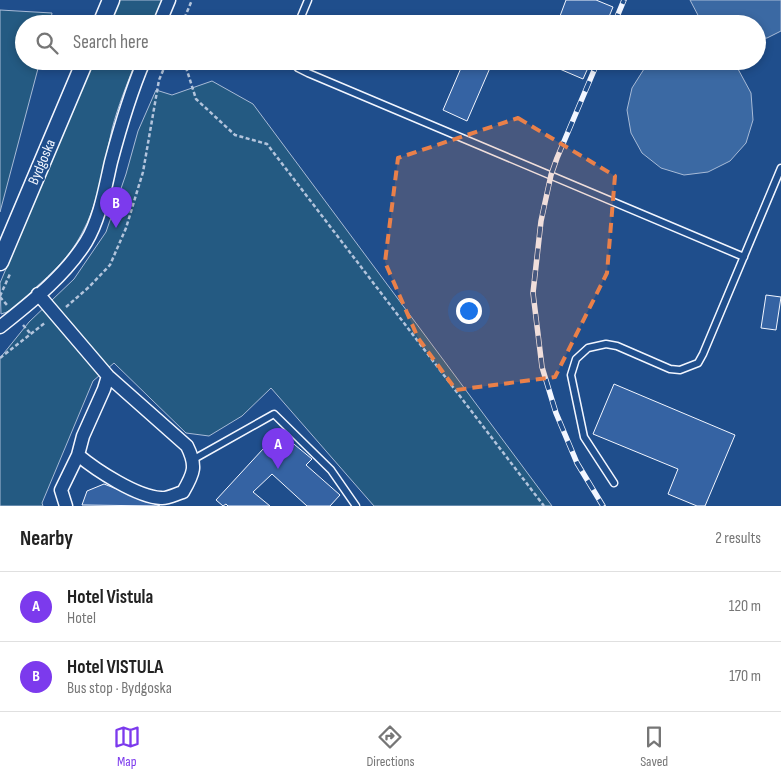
<!DOCTYPE html>
<meta charset="utf-8">
<style>
:root{--surface:#fff;--page:#f2f2f2;--text:#222;--muted:#767676;--line:#e0e0e0;--accent:#7c3aed}
body{margin:0;font-family:"Sofia Sans Condensed",sans-serif;background:var(--page);color:var(--text)}
.you{position:absolute;left:468px;top:310px;width:18px;height:18px;margin:-12px;border:4px solid #fff;border-radius:50%;background:#1a73e8;box-shadow:0 0 0 8px #1a73e833}
.badge{display:grid;place-items:center;width:32px;height:32px;border-radius:50%;background:var(--accent);color:#fff;font-size:16px;font-weight:700}
.pin{position:absolute;translate:-50% -41px;filter:drop-shadow(0 1px 2px #0008)}
.pin::after{content:'';position:absolute;top:26px;width:18px;height:15px;background:inherit;clip-path:polygon(0 0,100% 0,50% 100%)}
.list{margin:0;padding:0;list-style:none}
h2{display:flex;justify-content:space-between;align-items:center;height:65px;margin:0;padding:0 20px;font-size:21px}
h2 small{font-size:16px;font-weight:400;color:var(--muted)}
.list li{display:grid;grid-template-columns:32px 1fr auto;gap:15px;align-items:center;box-sizing:border-box;height:70px;padding:0 20px;border-top:1px solid var(--line)}
.list b{display:block;font-size:19px;white-space:nowrap}
.list p{margin:0;font-size:16px;white-space:nowrap;color:var(--muted)}
.list em{font-size:16px;font-style:normal;color:var(--muted)}
.icon{flex:none;width:28px;height:28px;fill:none;stroke:currentColor;stroke-width:2;stroke-linecap:round;stroke-linejoin:round}
.map{position:relative;flex:none;width:781px;height:506px;overflow:hidden}
.search{position:absolute;background:var(--surface);box-shadow:0 2px 8px #0003;left:15px;right:15px;top:15px;height:55px;display:flex;align-items:center;gap:12px;box-sizing:border-box;padding:0 18px;border-radius:28px;color:var(--muted);font-size:19px}
.sheet{height:205px;background:var(--surface)}
nav{display:flex;justify-content:space-around;align-items:center;box-sizing:border-box;height:70px;border-top:1px solid var(--line);background:var(--surface);font-size:14px;color:var(--muted)}
nav a{display:grid;justify-items:center;gap:2px}
nav .on{color:var(--accent)}
.map>svg:first-child{display:block}
.green{fill:#245a82;stroke:#a8bbd7}
.water{fill:#3b69a3;stroke:#a8bbd7}
.building{fill:#3563a3;stroke:#f2f6ff}
.lines{fill:none;stroke-linecap:round;stroke-linejoin:round}
.service-casing{stroke:#f2f6ff;stroke-width:9}
.minor-casing{stroke:#f2f6ff;stroke-width:15}
.tertiary-casing{stroke:#f2f6ff;stroke-width:19}
.path{stroke:#b3c4dc;stroke-width:2.5;stroke-dasharray:4 2.5;stroke-linecap:butt}
.service{stroke:#1f4e8c;stroke-width:6}
.minor{stroke:#1f4e8c;stroke-width:12}
.tertiary{stroke:#1f4e8c;stroke-width:16}
.rail-casing{stroke:#f2f6ff;stroke-width:5.5}
.rail{stroke:#1f4e8c;stroke-width:4;stroke-dasharray:11;stroke-linecap:butt}
.marked{fill:#ea8049;fill-opacity:0.2;stroke:#ea8049;stroke-width:4;stroke-dasharray:10 6;stroke-linejoin:round}
.labels{text-anchor:middle;dominant-baseline:central;stroke-width:4;stroke-linejoin:round;paint-order:stroke}
.street-label{font-size:15px;fill:#f2f6ff;stroke:#1f4e8c}
</style>
<div class="map">
<svg width="781" height="506" viewBox="0 0 781 506">
<rect width="100%" height="100%" fill="#1f4e8c"/>
<path class="green" d="M119,0H162L152,24H109Z
M0,10L52,13L50,24H24V61H40L0,212Z
M94,61H136C127,84 118,106 112,129C104,165 99,203 81,235C70,256 52,273 34,289C25,298 14,311 1,314L0,283Z
M212,81L253,104L552,506H374L271,388L242,416L209,436L186,433L114,363L93,381L42,503L43,506H0V358L29,322L74,279L106,232L126,174L138,131L156,90L172,95Z"/>
<path class="water" d="M690,0H781V31L767,38L757,39V24H707L700,19Z
M654,61H727L738,69L751,93L753,120L746,143L730,161L708,172L684,175L661,168L642,153L631,133L627,110L632,88L644,69Z"/>
<path class="building" d="M566,0H596L613,7L606,24H557Z
M464,61H493L467,121L443,110Z
M541,61H591L583,79Z
M766,295L781,297L776,330L761,328Z
M614,384L735,435L705,506H697L668,494L678,469L593,434Z
M275,436L284,444L289,440L312,459L306,465L340,495L330,506H307L272,474L253,492L270,506H228L226,504L223,506L216,500Z
M104,484L160,506L82,505L87,491Z"/>
<g class="lines">
<g class="service-casing">
<path id="service" d="M298,24L308,0
M291,61L298,68L308,73L744,257
M194,459L274,414L331,470L356,506
M614,483L584,437L571,375L576,359L588,348L606,344L617,346L670,369L680,370L698,363L703,354L781,168"/>
</g>
<g class="minor-casing">
<path id="minor" d="M159,24L169,0
M38,294L108,376L187,446C197,466 194,473 183,492C176,494 167,499 161,498C137,497 96,470 78,455
M0,327C30,303 65,276 86,242C100,219 105,188 111,162C120,128 130,94 144,61
M66,506L61,490L78,455L83,436L104,389L108,376"/>
</g>
<g class="tertiary-casing">
<path id="tertiary" d="M101,24L111,0
M0,262L85,61"/>
</g>
<path class="path" d="M182,24L192,0
M184,61L196,99L235,135L267,144L544,506
M0,296L10,274
M0,297L7,305
M66,307L89,287L110,265L126,228L143,172L159,80L167,61
M23,325L30,333
M0,358L46,322"/>
<use href="#service" class="service"/>
<use href="#minor" class="minor"/>
<use href="#tertiary" class="tertiary"/>
<g class="rail-casing">
<path id="rail" d="M614,24L624,0
M598,61L557,158L551,175L541,221L533,293L542,367L556,413L577,463L603,506"/>
</g>
<use href="#rail" class="rail"/>
</g>
<path class="marked" d="M518,118L615,176L607,273L555,377L456,390L418,338L385,262L398,158Z"/>
<g class="labels">
<g class="street-label">
<text transform="translate(42 162) rotate(-67)">Bydgoska</text>
</g>
</g>
</svg>
<div class="you"></div>
<div class="pin badge" style="left:278px;top:469px">A</div>
<div class="pin badge" style="left:116px;top:228px">B</div>
<div class="search"><svg class="icon" aria-label="search" viewBox="0 0 24 24"><circle cx="10" cy="10" r="6"/><path d="M15 15l6 6"/></svg>Search here</div>
</div>
<section class="sheet">
<h2>Nearby<small>2 results</small></h2>
<ul class="list">
<li><span class="badge">A</span><div><b>Hotel Vistula</b><p>Hotel</p></div><em>120 m</em></li>
<li><span class="badge">B</span><div><b>Hotel VISTULA</b><p>Bus stop · Bydgoska</p></div><em>170 m</em></li>
</ul>
</section>
<nav>
<a class="on"><svg class="icon" aria-label="map" viewBox="0 0 24 24"><path d="M3 6l6-2 6 2 6-2v14l-6 2-6-2-6 2zM9 4v14M15 6v14"/></svg>Map</a>
<a><svg class="icon" aria-label="directions" viewBox="0 0 24 24"><path d="M12 3l9 9-9 9-9-9zM9 14v-3h6M13 9l2 2-2 2"/></svg>Directions</a>
<a><svg class="icon" aria-label="saved" viewBox="0 0 24 24"><path d="M7 4h10v16l-5-4-5 4z"/></svg>Saved</a>
</nav>
